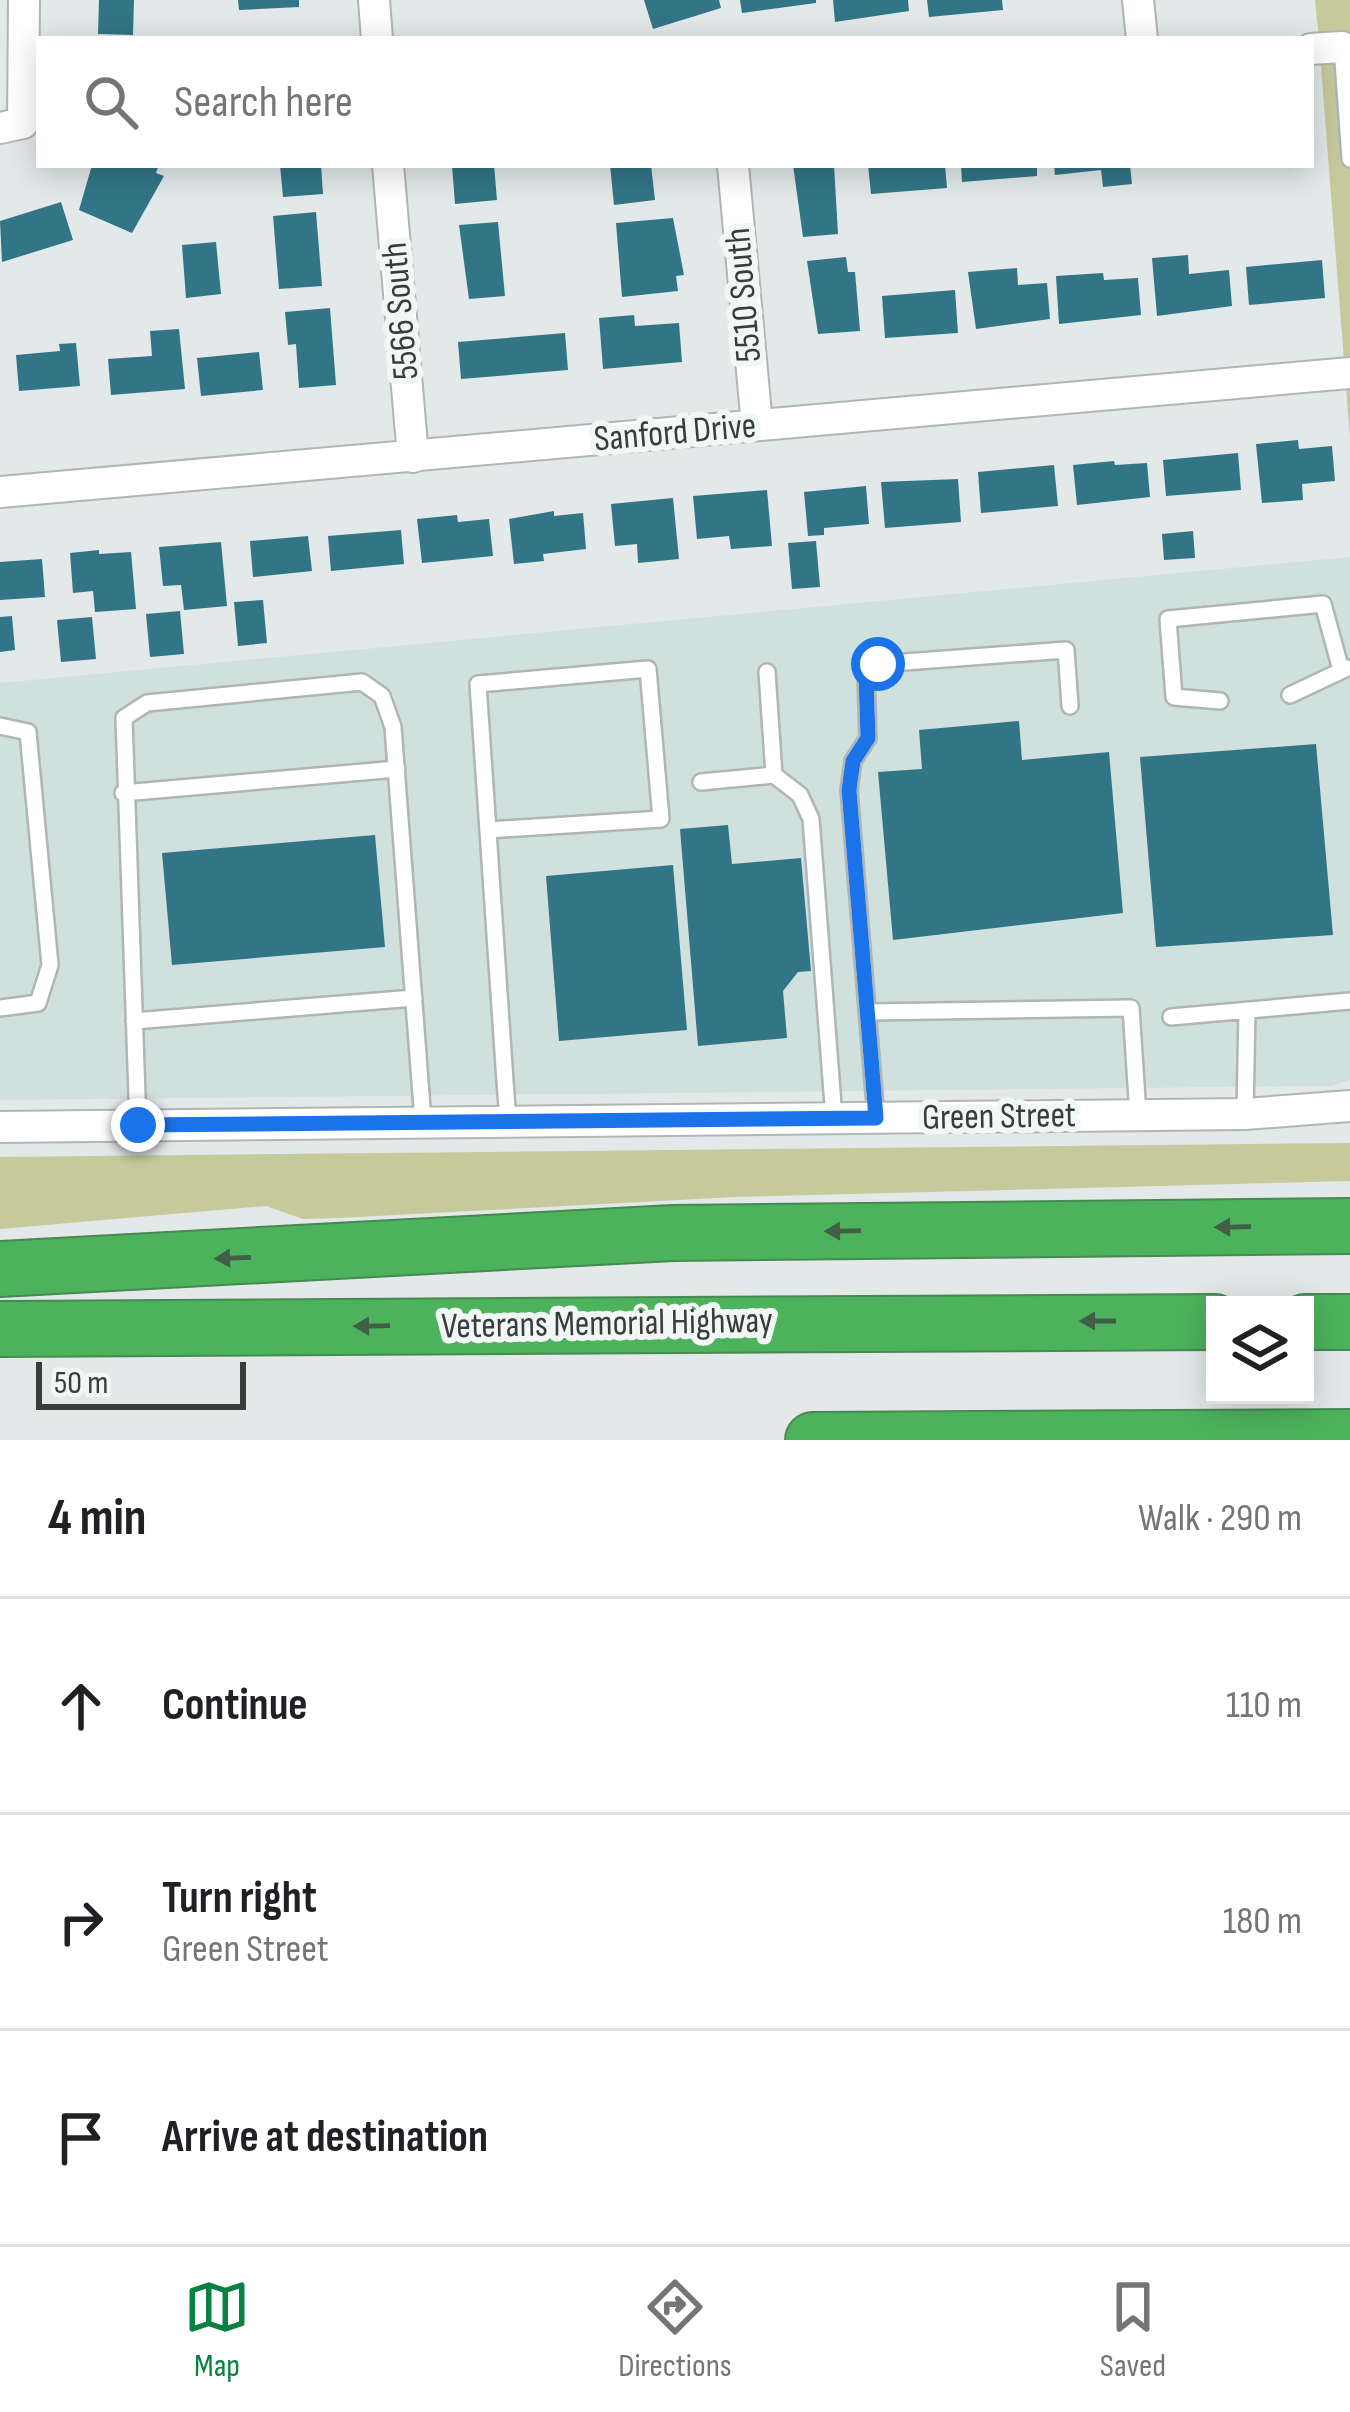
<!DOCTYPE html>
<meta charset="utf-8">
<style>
:root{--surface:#fff;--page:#f6f6f6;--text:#202124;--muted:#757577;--line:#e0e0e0;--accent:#0b8043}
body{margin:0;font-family:"Sofia Sans Condensed",sans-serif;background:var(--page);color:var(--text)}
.controls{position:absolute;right:36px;bottom:36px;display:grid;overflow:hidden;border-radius:0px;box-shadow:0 6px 30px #0003}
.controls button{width:108px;height:108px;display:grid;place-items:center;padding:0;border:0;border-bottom:3px solid var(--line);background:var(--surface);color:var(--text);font:60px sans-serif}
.scale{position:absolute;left:36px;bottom:30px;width:210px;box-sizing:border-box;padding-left:12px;border:6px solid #3a3c3c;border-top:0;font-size:33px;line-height:42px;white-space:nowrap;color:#3a3c3c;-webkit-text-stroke:9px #f0f7f5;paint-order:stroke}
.stop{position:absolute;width:36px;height:36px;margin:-27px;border:9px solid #1a73e8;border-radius:50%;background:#fff}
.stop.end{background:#1a73e8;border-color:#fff;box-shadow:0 3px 12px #0008}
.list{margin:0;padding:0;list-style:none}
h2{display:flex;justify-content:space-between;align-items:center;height:156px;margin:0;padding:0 48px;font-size:51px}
h2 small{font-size:39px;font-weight:400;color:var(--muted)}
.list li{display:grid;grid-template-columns:78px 1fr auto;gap:36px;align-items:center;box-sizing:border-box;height:216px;padding:0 48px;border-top:3px solid var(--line)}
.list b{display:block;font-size:45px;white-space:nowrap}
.list p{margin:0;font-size:39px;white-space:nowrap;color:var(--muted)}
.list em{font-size:39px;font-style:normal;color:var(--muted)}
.icon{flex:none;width:66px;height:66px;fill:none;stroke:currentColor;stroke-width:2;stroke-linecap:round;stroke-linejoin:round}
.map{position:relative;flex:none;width:1350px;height:1440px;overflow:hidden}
.search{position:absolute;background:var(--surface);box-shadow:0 6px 30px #0003;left:36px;right:36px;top:36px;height:132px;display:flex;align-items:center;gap:30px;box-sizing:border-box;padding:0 42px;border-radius:0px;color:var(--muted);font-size:45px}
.sheet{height:804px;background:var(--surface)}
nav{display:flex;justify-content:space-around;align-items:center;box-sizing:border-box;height:168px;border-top:3px solid var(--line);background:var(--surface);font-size:33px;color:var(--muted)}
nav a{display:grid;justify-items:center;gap:6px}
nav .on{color:var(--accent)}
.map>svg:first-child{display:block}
.built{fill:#d0e0dc}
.green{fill:#c6c99c}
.building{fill:#327586}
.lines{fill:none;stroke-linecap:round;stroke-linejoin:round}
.service-casing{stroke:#afb6b4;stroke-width:20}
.minor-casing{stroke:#afb6b4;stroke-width:34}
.motorway-casing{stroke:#468951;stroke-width:58}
.service{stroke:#fff;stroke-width:15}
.minor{stroke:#fff;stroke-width:30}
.motorway{stroke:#4db25c;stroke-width:54}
.oneway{fill:#405f46}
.route{stroke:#1a73e8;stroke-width:15}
.labels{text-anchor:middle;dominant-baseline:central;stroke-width:12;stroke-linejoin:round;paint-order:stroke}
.street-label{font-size:36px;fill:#3a3c3c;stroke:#f0f7f5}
</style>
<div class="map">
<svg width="1350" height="1440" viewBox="0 0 1350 1440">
<rect width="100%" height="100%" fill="#e2e9e8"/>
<path class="built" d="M1350,557V1080L1331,1086L0,1100V683Z"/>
<path class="green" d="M1315,0H1350V437L1318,29Z
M1350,1143V1181L735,1197L339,1218L303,1219L266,1206L0,1229V1157Z"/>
<path class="building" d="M99,0H134L133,35L98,34Z
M238,0H299V7L239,10Z
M644,0H719L721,8L653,29Z
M740,0H816V3L742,13Z
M833,0H908L909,11L835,22Z
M927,0H1002L1003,10L929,17Z
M92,165H159L156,173L164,176L132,233L79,210Z
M280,165H321L323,194L283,197Z
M452,165H494L497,200L455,204Z
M610,165H651L655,200L614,205Z
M793,165H834L838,234L803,237Z
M868,165H945L947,188L871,194Z
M961,165H1037V176L962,182Z
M1054,165H1130L1132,184L1103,187L1101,170L1055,175Z
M61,202L73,240L2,262L0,221Z
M316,212L322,286L279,289L273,216Z
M673,218L684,275L676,276L678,291L622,297L616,223Z
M498,222L505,296L469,299L459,225Z
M216,242L221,294L186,298L182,245Z
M1188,255L1189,274L1229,270L1232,306L1157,316L1152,258Z
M846,257L848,272H855L860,331L818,334L807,261Z
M1322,260L1325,298L1249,305L1246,267Z
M1017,268L1018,285L1047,283L1050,319L976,329L968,272Z
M1103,273L1104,280L1138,278L1141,315L1059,324L1056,276Z
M955,290L958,333L885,338L882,296Z
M330,308L336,385L299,388L296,344L288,345L285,312Z
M634,315L635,326L679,323L682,362L603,369L599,318Z
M179,329L185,389L111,395L108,359L152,356L150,331Z
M565,333L568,370L461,379L458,342Z
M76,343L80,386L19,391L16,355L60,351L59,344Z
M259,352L263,390L201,396L197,358Z
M1298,440L1299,449L1332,446L1335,481L1302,484L1303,500L1262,503L1256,444Z
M1238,453L1241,490L1166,496L1163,460Z
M1114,461L1115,465L1147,463L1150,497L1077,505L1073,465Z
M1054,465L1058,506L981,513L978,472Z
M958,479L961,522L885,528L881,482Z
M866,486L869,524L824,528V535L808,536L804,492Z
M767,490L772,546L731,549L729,536L697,539L693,496Z
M673,498L679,559L638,563L637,544L615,546L611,504Z
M554,511V516L583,513L586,549L543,554L544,561L514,564L509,519Z
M457,515L458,522L489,519L493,556L422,563L417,519Z
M401,530L404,564L331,571L328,536Z
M1193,531L1195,558L1164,560L1162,534Z
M308,536L312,571L253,577L250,541Z
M816,541L820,587L792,589L788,543Z
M221,542L227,606L184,610L181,585L163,586L159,547Z
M99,550V554L131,552L136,609L95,612L93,591L73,593L70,553Z
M42,559L45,597L0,600V562Z
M263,600L267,643L238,646L234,602Z
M180,611L184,654L150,657L146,614Z
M12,616L15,650L0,652V617Z
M92,617L96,659L61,662L57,620Z
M1019,721L1022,760L1109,752L1123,913L893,940L878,772L922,769L919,730Z
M1316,744L1333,935L1156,947L1140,757Z
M728,825L732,864L801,858L811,971L798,972L783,991L787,1038L698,1046L680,829Z
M375,835L385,947L172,965L162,853Z
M673,865L687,1030L559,1041L546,876Z"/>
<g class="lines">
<g class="service-casing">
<path id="service" d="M1342,47L1350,159
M767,672L774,775L800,795L811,819L834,1118
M1290,695L1347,668
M1220,701L1174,697L1168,619L1323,604L1341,670
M0,726L28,732L50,965L38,1003L0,1008
M701,782L774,775
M123,793L397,769
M488,830L661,819L648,669L478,684L505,1081L508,1121
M868,1012L1131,1008L1138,1115
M1171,1017L1350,1001
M134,1021L414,998
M1245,1114L1247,1010
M876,1118L849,790L853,761L868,738L866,676L878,664L1066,650L1070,706
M138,1125L124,718L147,703L362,682L382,696L393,727L423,1121"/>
</g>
<g class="minor-casing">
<path id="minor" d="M374,0L377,39
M1138,0L1142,39
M1311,49L1342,47
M0,128L23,123L24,0
M388,165L413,457
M733,165L757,425
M0,492L1350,373
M0,1127L1245,1114L1350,1106"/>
</g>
<g class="motorway-casing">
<path id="motorway" d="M0,1269L673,1233L1350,1226
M1305,1322H1350
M0,1329L1215,1322
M813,1440L1350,1437"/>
</g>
<use href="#service" class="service"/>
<use href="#minor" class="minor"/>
<use href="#motorway" class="motorway"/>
</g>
<defs><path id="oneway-solid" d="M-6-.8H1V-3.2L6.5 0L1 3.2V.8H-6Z" transform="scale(3)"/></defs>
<g class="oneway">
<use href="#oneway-solid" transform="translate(1233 1227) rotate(179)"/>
<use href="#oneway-solid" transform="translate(843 1231) rotate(179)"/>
<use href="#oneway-solid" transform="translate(233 1258) rotate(178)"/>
<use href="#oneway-solid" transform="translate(1098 1321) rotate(-180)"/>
<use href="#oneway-solid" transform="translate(372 1326) rotate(179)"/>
</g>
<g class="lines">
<path class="route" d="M138,1125L876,1118L849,790L853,761L868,738L866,676L878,664"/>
</g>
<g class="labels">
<g class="street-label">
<text transform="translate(744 295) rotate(-95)">5510 South</text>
<text transform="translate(401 311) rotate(-95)">5566 South</text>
<text transform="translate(675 433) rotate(-5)">Sanford Drive</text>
<text transform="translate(999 1117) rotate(-1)">Green Street</text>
<text transform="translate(607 1324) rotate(-1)">Veterans Memorial Highway</text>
</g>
</g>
</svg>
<div class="controls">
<button><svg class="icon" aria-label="layers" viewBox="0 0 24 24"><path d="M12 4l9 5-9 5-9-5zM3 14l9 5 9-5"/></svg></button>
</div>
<div class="scale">50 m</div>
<div class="stop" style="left:878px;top:664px"></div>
<div class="stop end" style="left:138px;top:1125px"></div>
<div class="search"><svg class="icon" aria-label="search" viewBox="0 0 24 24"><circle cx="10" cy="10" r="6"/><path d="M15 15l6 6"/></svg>Search here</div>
</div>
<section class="sheet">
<h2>4 min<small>Walk · 290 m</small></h2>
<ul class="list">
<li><svg class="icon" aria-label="ahead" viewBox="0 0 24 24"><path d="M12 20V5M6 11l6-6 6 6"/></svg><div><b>Continue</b></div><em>110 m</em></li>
<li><svg class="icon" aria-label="right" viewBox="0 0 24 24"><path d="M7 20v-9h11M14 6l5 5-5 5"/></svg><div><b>Turn right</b><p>Green Street</p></div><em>180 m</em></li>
<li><svg class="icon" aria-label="arrive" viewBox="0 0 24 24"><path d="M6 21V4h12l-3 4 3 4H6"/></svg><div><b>Arrive at destination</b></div></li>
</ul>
</section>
<nav>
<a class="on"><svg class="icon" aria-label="map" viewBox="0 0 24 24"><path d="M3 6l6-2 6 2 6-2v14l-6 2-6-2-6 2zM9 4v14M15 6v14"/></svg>Map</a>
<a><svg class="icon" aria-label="directions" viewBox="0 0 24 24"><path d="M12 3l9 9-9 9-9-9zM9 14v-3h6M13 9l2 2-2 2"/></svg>Directions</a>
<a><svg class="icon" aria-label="saved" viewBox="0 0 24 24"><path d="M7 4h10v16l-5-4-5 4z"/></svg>Saved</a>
</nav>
